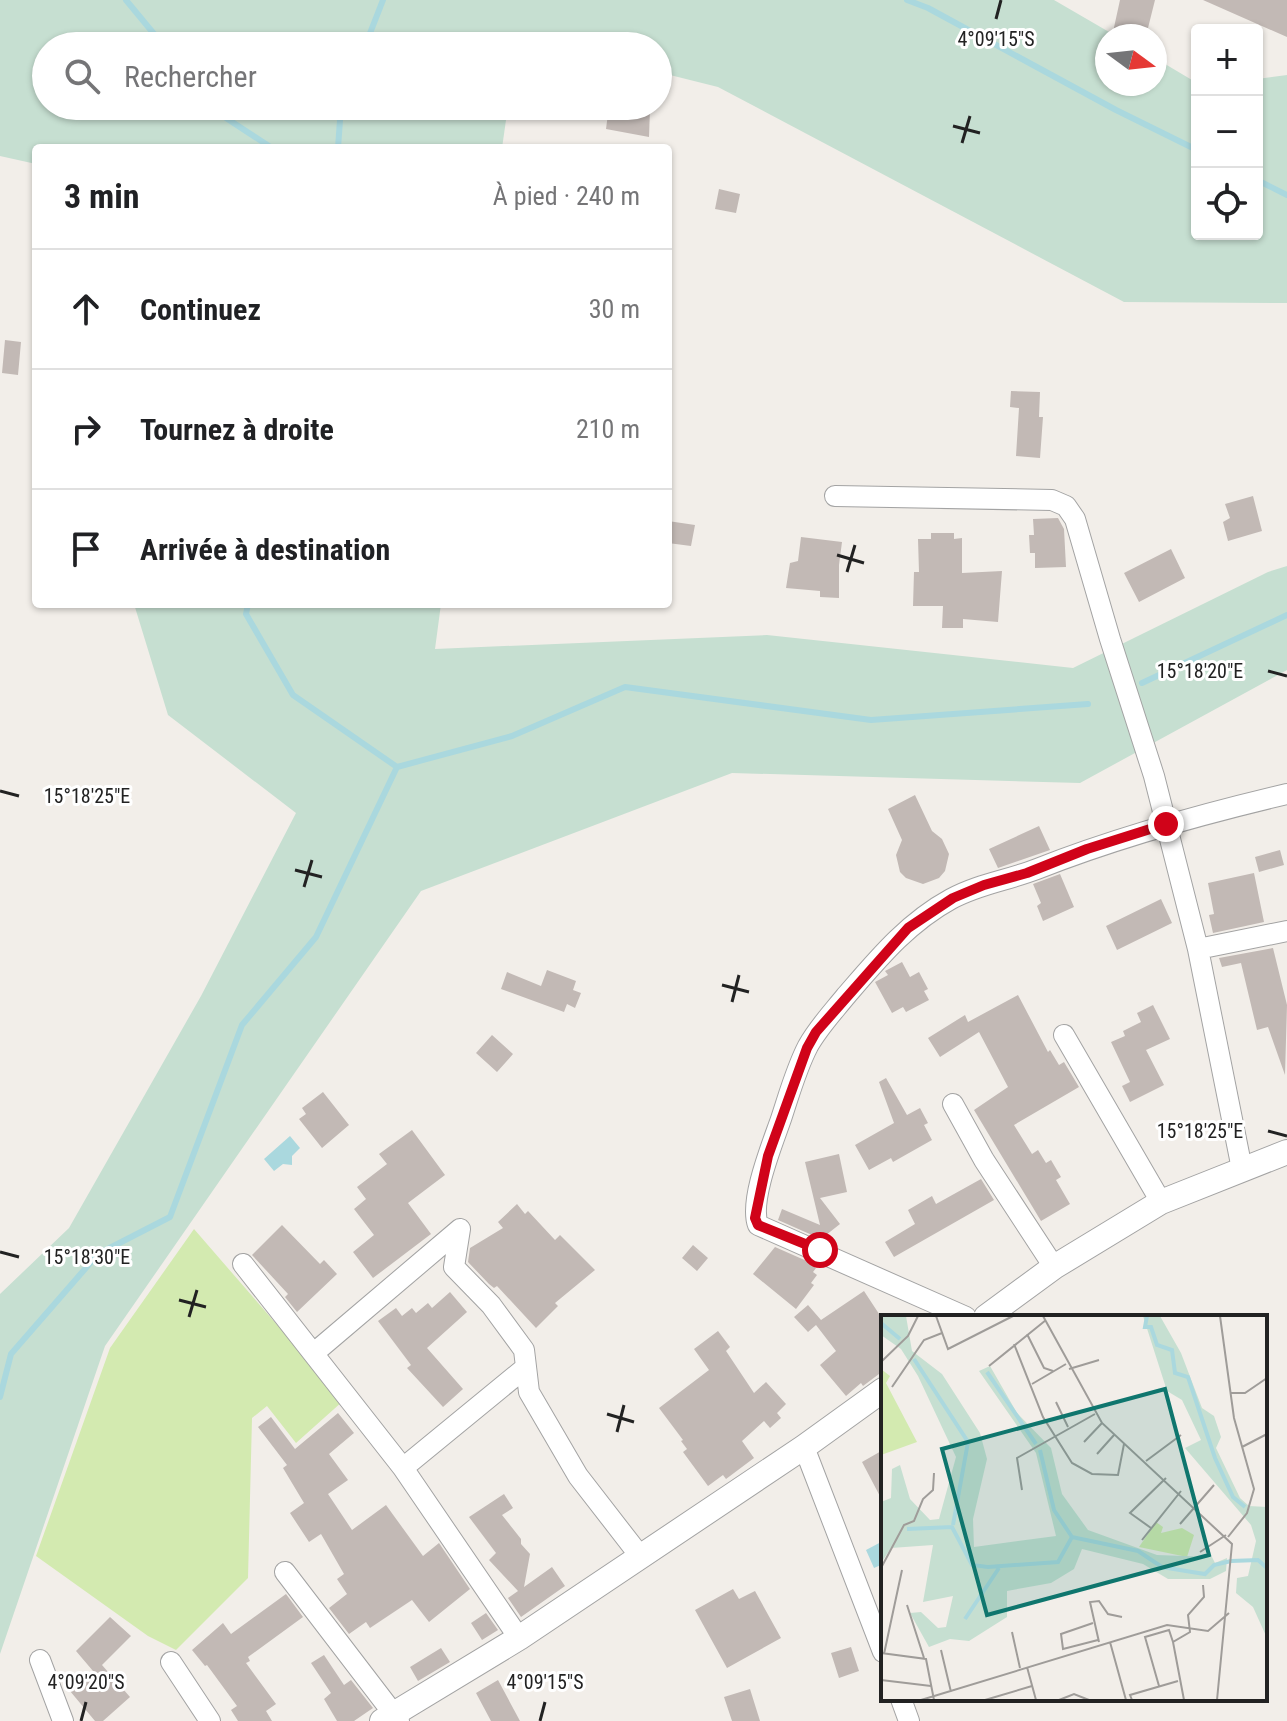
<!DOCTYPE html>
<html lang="fr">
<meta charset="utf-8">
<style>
:root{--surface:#fff;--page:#f6f6f6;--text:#202124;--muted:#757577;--line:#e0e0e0}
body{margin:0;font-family:"Roboto Condensed",sans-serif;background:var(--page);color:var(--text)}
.controls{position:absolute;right:24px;top:24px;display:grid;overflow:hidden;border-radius:8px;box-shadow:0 2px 6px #0004}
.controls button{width:72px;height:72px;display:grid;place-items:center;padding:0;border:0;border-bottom:2px solid var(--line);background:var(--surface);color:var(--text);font:40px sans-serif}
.compass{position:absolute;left:1095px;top:24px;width:72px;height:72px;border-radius:50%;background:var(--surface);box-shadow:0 2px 6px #0004;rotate:105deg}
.stop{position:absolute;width:24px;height:24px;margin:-18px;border:6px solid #d00319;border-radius:50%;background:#fff}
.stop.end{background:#d00319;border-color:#fff;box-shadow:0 2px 8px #0008}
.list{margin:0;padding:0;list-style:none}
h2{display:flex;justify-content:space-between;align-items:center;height:104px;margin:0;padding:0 32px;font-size:34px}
h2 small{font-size:26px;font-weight:400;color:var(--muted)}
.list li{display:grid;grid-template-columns:52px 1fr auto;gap:24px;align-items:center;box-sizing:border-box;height:120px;padding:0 32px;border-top:2px solid var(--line)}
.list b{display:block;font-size:30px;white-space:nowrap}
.list em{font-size:26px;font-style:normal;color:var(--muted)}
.icon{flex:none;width:44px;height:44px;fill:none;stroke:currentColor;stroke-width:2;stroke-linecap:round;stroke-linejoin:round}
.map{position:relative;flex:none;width:1287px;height:1721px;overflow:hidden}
.search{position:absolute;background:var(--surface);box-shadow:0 2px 6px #0004;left:32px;top:32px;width:640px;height:88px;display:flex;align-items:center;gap:20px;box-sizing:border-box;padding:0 28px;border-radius:44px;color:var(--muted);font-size:30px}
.panel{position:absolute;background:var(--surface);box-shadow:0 2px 6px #0004;left:32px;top:144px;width:640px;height:464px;border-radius:8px}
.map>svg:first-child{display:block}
.grass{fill:#d3eab0}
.wetland{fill:#c6dfd1}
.water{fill:#aad8de}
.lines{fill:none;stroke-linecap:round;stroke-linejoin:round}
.stream{stroke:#aad8de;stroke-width:6}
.building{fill:#c2b9b5}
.minor-casing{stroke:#a3a3a3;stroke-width:22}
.tertiary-casing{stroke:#a3a3a3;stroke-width:26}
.minor{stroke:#fff;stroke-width:20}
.tertiary{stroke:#fff;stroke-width:24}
.route{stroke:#d00319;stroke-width:10}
.ticks{fill:none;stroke:#222;stroke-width:3}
.inset-river{fill:none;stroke:#aad8de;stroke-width:4}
.inset-road{fill:none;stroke:#9f9c99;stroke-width:2}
.view{fill:#0f766e;fill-opacity:0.15;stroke:#0f766e;stroke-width:4}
.inset-edge{fill:none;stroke:#222;stroke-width:4}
.ticks-label{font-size:20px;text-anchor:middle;fill:#222;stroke:#fff;stroke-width:6;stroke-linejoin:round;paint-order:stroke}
</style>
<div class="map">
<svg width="1287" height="1721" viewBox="0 0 1287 1721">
<rect width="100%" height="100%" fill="#f2eee9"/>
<path class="grass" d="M194,1229L343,1401L296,1443L267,1406L252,1418L248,1578L176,1650L148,1636L36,1556L110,1348Z"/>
<path class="wetland" d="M0,0H1054L1116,36H1107V84H1155V58L1197,83V234H1257V79L1287,75V303L1124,302L718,87L658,72V46H548L518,39L516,46H46V106H508L502,148H36V164L0,156Z
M1287,566V670L1080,783L732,773L421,891L105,1346L0,1654V1294L69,1228L201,996L296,813L168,715L134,604H441L435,649L767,635L1073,668L1268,572Z"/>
<path class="water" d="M290,1136L300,1148L292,1156V1165L283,1164L274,1171L264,1159Z
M883,1541V1564L874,1568L866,1550Z"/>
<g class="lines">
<path class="stream" d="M126,0L164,46
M907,0L928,8L1116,110L1197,150
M365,46L383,0
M215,106L226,118L272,148
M338,148L341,106
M1257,180L1287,195
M1142,683L1287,615
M397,767L512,736L625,687L871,720L1088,704
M0,1397L11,1354L98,1254L170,1217L242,1025L316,937L397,767L293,695L246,614L248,604"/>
</g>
<path class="building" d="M1120,0H1155L1146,36L1113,32Z
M1203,0H1287V37Z
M609,106L650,109L649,137L606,129Z
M719,189L740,194L736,213L715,209Z
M5,340L21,342L18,375L2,373Z
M1011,391L1040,392L1039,417H1043L1040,458L1016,456L1019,408L1010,407Z
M1253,496L1262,531L1228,541L1223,522L1230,518L1225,504Z
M1058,518L1064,529L1066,567L1035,568V553H1030L1029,535H1034L1033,519Z
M668,521L695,525L691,546L668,543Z
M931,533H954V539L962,538V573L1002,571L998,622L963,619V628H942L943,606H913L914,572H919L918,539H931Z
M801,537L842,542L839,565V598L820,597V591L786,588L790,563L798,561Z
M1171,549L1185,578L1139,602L1124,573Z
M915,795L932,831L942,839L949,854L945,871L939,878L923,884L906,878L900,872L896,855L902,840L888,809Z
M1039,826L1050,850L998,868L989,849Z
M1280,850L1284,865L1259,872L1255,857Z
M1254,873L1264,922L1213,933L1209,915L1214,914L1208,883Z
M1060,874L1074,907L1043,921L1037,906L1041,903L1033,884Z
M1161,899L1172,923L1117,950L1106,926Z
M1273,948L1287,1005L1285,1075L1268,1027L1257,1030L1241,963L1222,967L1219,958Z
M902,962L910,977L919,972L928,989L924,991L929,1000L906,1012L903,1007L892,1013L875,982L888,975L885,971Z
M547,970L576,981L573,990L581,993L575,1008L567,1004L564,1012L501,989L507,972L541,986Z
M1018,995L1048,1052L1050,1050L1059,1065L1064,1062L1079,1087L1014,1125L1032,1154L1038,1150L1046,1163L1051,1160L1061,1177L1056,1180L1070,1204L1041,1221L974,1110L1008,1087L979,1032L940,1057L928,1038L965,1015L968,1022Z
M1153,1005L1170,1039L1146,1050L1164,1085L1130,1102L1122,1086L1130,1082L1111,1042L1125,1036L1123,1031L1141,1022L1137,1013Z
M492,1035L513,1054L497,1072L476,1053Z
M886,1078L907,1115L920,1108L928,1123L924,1125L932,1140L893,1162L891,1158L869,1170L855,1145L894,1123L879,1082Z
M323,1092L349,1125L322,1148L299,1119L306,1114L302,1108Z
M412,1130L445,1175L408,1203L431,1234L373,1278L353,1252L374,1235L354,1209L366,1199L357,1187L387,1164L379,1154Z
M839,1154L847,1192L820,1198L840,1224L821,1239L778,1220L782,1209L820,1225L805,1162Z
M981,1179L994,1200L894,1257L885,1242L915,1224L908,1210L932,1196L936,1204Z
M517,1204L525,1214L528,1211L555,1240L560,1235L595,1270L555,1303L558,1306L536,1328L497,1286L494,1288L489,1284L468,1262L470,1248L503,1228L498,1222Z
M282,1225L320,1264L324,1260L337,1274L297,1312L285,1297L288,1294L252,1255Z
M693,1245L708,1258L697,1271L682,1258Z
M775,1247L809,1262L816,1268L813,1272L817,1275L811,1283L814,1285L796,1309L753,1274Z
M864,1291L883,1320V1371L863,1386L861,1383L846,1396L820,1365L836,1351L816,1325L808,1332L794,1317L808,1305L821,1320Z
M450,1292L467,1312L427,1348L463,1389L443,1407L407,1368L411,1365L378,1321L396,1308L402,1316L412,1308L416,1313L428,1303L432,1308Z
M718,1331L730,1347L726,1351L754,1393L766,1382L786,1404L777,1413L781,1418L770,1428L764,1421L742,1441L754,1458L726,1479L723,1475L708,1486L683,1452L687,1449L681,1441L683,1440L659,1408L709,1370L694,1349Z
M338,1413L354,1433L329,1454L348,1480L328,1494L352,1530L386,1505L423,1556L439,1543L470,1589L429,1622L412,1600L370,1628L366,1622L349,1634L329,1608L347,1594L337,1579L344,1574L321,1534L309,1542L290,1513L304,1503L283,1468L287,1465L258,1427L271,1417L295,1449Z
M883,1450V1502L862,1462Z
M504,1494L513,1508L502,1515L521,1539V1544L530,1554L524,1587L552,1567L565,1586L521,1617L508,1598L518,1591L489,1560L496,1553L469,1517Z
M733,1589L739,1599L755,1591L781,1638L727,1668L695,1610Z
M286,1594L303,1617L248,1657L250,1661L246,1663L276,1704L266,1711L272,1721H238L231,1710L237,1706L207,1665L205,1666L192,1650L223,1623L231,1634Z
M486,1613L498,1630L482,1640L471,1623Z
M110,1617L131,1636L102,1665L130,1697L103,1721H95L70,1691L93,1671L76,1651Z
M851,1647L859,1671L839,1678L831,1653Z
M441,1648L450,1662L418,1681L410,1667Z
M324,1655L344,1685L351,1680L373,1708L354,1721H337L324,1699L331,1693L311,1663Z
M498,1680L520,1721H491L476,1693Z
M750,1689L760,1721H732L724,1697Z"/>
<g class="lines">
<g class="minor-casing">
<path id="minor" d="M835,496L1052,500L1066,506L1075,519L1110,639L1154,776L1198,949L1242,1169
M1198,949L1287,931
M1064,1035L1161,1202
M953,1104L984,1160L1054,1267
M460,1229L454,1267L491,1305L524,1350L529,1392L578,1476L640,1556
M243,1264L403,1468L519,1638
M966,1317L758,1225C749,1201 772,1145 781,1119C789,1095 796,1069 808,1046C818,1028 832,1013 845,997C877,960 907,923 951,899C978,884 1009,880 1037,869C1118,837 1202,814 1287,794
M314,1353L460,1229
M804,1447L883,1652
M403,1468L525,1368
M285,1572L399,1721
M40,1660L63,1721
M171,1662L210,1721
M901,1699L909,1721"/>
</g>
<g class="tertiary-casing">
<path id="tertiary" d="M986,1317L1054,1267L1161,1202L1287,1152
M382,1721L519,1638L804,1447L883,1390"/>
</g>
<use href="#minor" class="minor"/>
<use href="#tertiary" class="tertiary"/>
</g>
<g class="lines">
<path class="route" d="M820,1250L758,1225L755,1218L768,1156L807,1048L816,1032L908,928L953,898L984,885L1027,873L1087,849L1166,824"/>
</g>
<path class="ticks" d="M996,19L1001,0M953,126L980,133M962,143L970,116M837,555L864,563M847,572L855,545M1268,671L1287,676M0,791L19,796M295,870L322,877M304,887L312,860M722,985L749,992M732,1002L739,975M1268,1131L1287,1136M0,1252L19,1257M179,1300L206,1307M189,1317L197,1290M607,1414L634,1422M617,1432L624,1405M81,1721L86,1702M540,1721L545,1702"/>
<g transform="translate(881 1315)">
<rect width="386" height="386" fill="#f2eee9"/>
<path d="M0,54L9,61L5,68L36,127L0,140ZM275,207L282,212L280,218L301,213L313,220L306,242L258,232Z" fill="#d3eab0"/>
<path d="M0,1H25L31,36L61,59L99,118L106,144L92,204L93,232L175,221L155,138L98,56L109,51L136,98L170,133L181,179L207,215L276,240L331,242L334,248L346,243L345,256L329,264H287L262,249L201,234L193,254L170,268L126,276V302L88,326L69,324L48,332L29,298L40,297L57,313L65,312L72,281L42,287L52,230L10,233L0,248V187L10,183L11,154L19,150L29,184L49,205L58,204L75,142L37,61L20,34L0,20ZM262,1H279L300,38L321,93L333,101L340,122L335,133L359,183L368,191L386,192V323L372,292L355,278L356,263L367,261L375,226L370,210L304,133L320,125L301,85L286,76Z" fill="#c6dfd1"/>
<path class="inset-river" d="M266,1L264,12H270L276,30L291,35L294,58L307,62L334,143L352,182L364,192M0,8L19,24M33,44L87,127L72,210M106,57L155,129M159,135L173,195L191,222M26,214L71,212L91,250L107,252L177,247L191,222L257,236L281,252L311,257L324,259L333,250L350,246L377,245L386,253M84,304L118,253"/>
<path class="inset-road" d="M55,1L67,34L132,1M162,1L221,108L351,229L336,385M339,1L353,103L373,174L366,198L347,222M146,19L163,53L172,56M133,29L162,102L191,148L211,159L237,160L243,129M0,47L27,21L37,1M108,51L165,5M188,54L218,45M151,69L185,49M11,72L43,25L61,18M350,78H364L386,63M175,87L187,112M203,127L221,108M361,132L386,119M216,139L233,120M265,146L300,120M141,175L136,143L214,99M299,209L333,170M270,213L249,198L285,163M261,225L300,176M319,237L345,220M0,253L23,210L33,206L42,184L52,175L53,158M26,290L43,343M212,308L180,319L182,334L217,325M131,317L139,353M218,327L209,287L218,286L227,299L241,302M229,327L245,385M60,335L70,377M0,338L45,344L53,385M3,339L21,255M146,352L155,385M0,365L50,371M278,371L264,322L288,315L292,327M40,385L286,310L327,316L348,298M104,385L151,371M178,385L193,379L208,385M251,385L249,380L297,366M303,385L292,327L309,317L307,300L323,282L322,270"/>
<path class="view" d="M284,74L328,240L106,300L61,134Z"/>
<rect width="386" height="386" class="inset-edge"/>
</g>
<g class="ticks-label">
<text x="996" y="46">4°09'15"S</text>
<text x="1200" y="678">15°18'20"E</text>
<text x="87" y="803">15°18'25"E</text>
<text x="1200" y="1138">15°18'25"E</text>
<text x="87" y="1264">15°18'30"E</text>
<text x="86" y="1689">4°09'20"S</text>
<text x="545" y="1689">4°09'15"S</text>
</g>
</svg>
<div class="controls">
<button>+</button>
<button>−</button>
<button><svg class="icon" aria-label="locate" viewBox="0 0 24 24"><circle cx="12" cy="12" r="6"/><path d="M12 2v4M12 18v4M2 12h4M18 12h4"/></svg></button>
</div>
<svg class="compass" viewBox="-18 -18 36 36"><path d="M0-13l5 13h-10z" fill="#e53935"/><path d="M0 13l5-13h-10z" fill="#757577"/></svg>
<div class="stop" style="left:820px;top:1250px"></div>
<div class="stop end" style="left:1166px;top:824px"></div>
<div class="search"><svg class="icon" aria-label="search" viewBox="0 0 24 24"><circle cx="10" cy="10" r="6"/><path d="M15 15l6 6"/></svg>Rechercher</div>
<section class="panel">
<h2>3 min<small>À pied · 240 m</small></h2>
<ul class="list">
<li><svg class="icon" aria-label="ahead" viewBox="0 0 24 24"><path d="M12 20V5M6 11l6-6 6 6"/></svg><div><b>Continuez</b></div><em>30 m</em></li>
<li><svg class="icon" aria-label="right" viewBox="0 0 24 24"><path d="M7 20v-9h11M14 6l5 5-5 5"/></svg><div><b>Tournez à droite</b></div><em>210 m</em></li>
<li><svg class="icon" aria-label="arrive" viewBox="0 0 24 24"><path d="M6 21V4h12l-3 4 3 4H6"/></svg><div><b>Arrivée à destination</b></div></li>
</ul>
</section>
</div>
